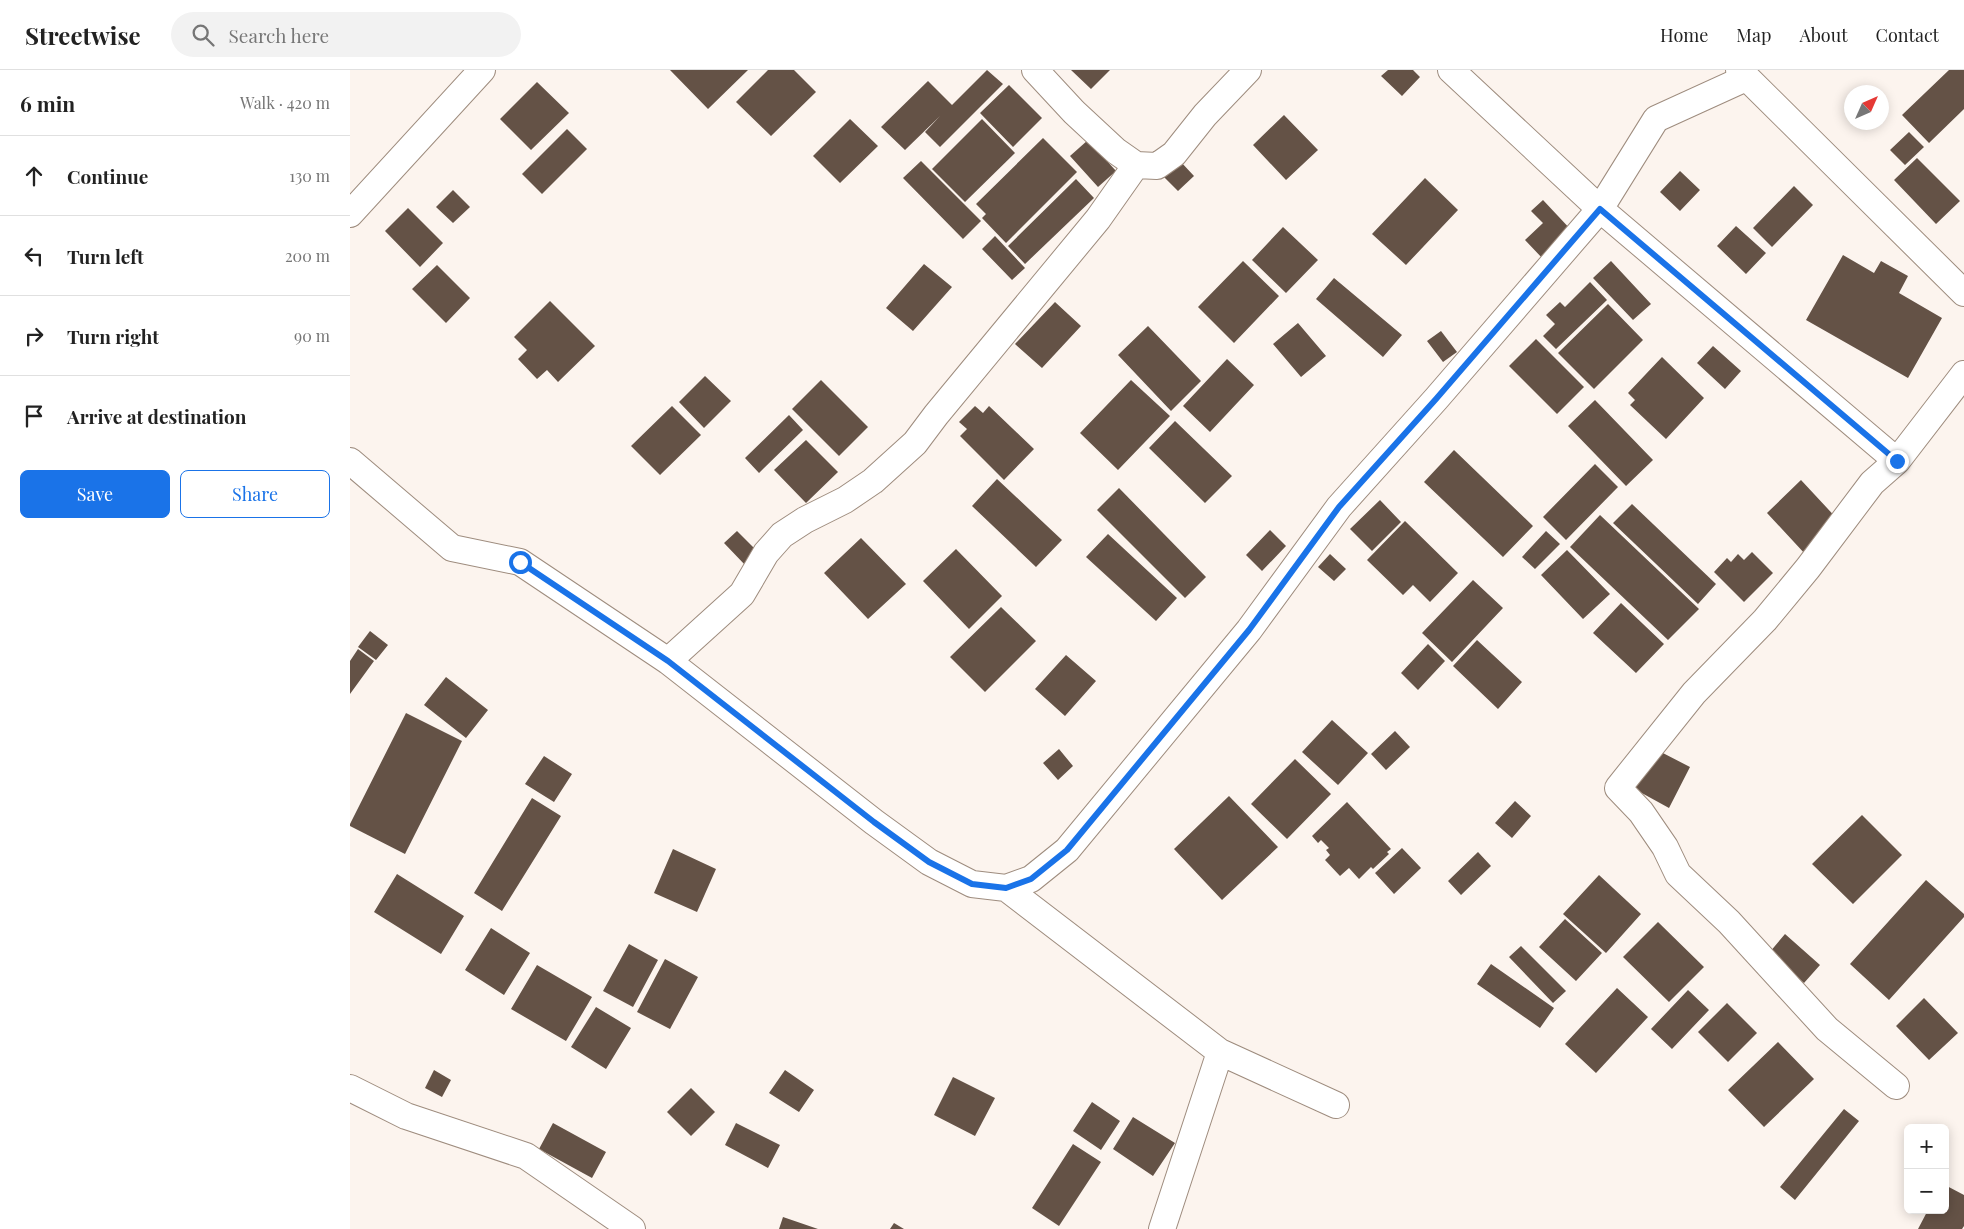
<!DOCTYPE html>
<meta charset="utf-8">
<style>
:root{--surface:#fff;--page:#f2f2f2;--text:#222;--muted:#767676;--line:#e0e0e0;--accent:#1a73e8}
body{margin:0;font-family:"Playfair Display",serif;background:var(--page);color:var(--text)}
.controls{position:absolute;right:15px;bottom:15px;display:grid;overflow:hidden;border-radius:8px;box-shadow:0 2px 12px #0003}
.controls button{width:45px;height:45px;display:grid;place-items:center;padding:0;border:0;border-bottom:1px solid var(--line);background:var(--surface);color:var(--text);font:25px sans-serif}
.compass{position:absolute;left:1494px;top:15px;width:45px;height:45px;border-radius:50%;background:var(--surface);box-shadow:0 2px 12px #0003;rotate:45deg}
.stop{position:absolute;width:15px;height:15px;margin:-11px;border:4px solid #1a73e8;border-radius:50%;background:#fff}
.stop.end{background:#1a73e8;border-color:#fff;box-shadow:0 1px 5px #0008}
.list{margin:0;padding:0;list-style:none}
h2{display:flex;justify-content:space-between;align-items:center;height:65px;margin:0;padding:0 20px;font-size:21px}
h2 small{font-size:16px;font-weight:400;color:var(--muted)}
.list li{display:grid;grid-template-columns:32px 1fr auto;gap:15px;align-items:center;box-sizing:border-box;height:80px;padding:0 20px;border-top:1px solid var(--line)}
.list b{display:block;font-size:19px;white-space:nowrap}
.list em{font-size:16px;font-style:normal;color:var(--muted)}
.actions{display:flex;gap:10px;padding:15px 20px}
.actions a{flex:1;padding:11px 0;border:1px solid var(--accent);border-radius:8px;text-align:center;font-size:18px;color:var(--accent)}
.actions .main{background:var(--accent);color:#fff}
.icon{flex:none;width:28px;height:28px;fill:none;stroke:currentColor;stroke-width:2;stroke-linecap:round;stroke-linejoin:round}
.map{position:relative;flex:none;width:1614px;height:1159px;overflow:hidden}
header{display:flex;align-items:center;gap:30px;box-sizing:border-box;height:70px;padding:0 25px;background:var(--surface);border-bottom:1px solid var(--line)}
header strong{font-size:24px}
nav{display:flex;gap:28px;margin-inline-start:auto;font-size:18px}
.search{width:350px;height:45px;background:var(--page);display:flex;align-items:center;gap:12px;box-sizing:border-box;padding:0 18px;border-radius:28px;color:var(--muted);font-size:19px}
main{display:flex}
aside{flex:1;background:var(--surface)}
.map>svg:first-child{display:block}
.building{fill:#645246}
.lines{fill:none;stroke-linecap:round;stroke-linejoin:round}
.minor-casing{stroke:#9e8c7e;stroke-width:28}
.minor{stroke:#fff;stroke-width:26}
.route{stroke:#1a73e8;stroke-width:6}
</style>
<header>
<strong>Streetwise</strong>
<div class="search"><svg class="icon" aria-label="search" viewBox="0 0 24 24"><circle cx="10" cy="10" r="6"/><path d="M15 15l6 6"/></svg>Search here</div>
<nav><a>Home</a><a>Map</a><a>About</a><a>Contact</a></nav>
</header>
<main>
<aside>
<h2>6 min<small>Walk · 420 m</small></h2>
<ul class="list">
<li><svg class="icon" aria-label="ahead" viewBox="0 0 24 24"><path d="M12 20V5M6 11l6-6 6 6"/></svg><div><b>Continue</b></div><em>130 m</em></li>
<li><svg class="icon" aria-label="left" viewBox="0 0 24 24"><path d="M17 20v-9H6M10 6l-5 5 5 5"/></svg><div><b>Turn left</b></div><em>200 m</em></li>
<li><svg class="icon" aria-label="right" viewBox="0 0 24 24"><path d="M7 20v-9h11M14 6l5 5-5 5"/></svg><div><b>Turn right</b></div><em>90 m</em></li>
<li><svg class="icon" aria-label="arrive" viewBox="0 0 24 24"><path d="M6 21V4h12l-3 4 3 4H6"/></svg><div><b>Arrive at destination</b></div></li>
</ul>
<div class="actions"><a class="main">Save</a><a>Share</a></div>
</aside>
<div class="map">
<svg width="1614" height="1159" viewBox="0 0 1614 1159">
<rect width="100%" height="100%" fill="#fcf4ee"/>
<path class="building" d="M320,0H398L358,39Z
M418,0H444L466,22L421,66L386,32Z
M637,0L653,14L590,77L575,62L590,46L555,80L531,57L578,11L602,35Z
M721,0H760L741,19Z
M1038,0H1063L1070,7L1052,26L1031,6Z
M1599,0H1614V39L1579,73L1552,45Z
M187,12L219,43L181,80L150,49Z
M659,15L692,48L663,77L630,43Z
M934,45L968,80L936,110L903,75Z
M500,49L528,76L490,113L463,86Z
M632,49L665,83L615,132L582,99Z
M217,59L237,79L192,124L172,104Z
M1559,62L1574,77L1555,95L1540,80Z
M693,68L727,102L656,173L632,148L636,144L626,134Z
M738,70L766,101L748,117L720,86Z
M1567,88L1610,131L1586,154L1544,110Z
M571,91L631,151L613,169L553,108Z
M830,91L844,106L828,121L814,107Z
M1330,101L1350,120L1330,141L1310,122Z
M1075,108L1108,140L1056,195L1022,164Z
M726,109L744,128L675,194L658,176Z
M1444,116L1463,135L1422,177L1403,158Z
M103,120L120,137L103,153L86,137Z
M1193,130L1223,162L1194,190L1175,170L1193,153L1181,141Z
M58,138L93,173L70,197L35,161Z
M1386,156L1416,183L1396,204L1367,176Z
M933,157L968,190L936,223L902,190Z
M645,166L675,198L662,210L632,179Z
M1493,185L1524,203L1531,191L1558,206L1549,223L1592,248L1558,308L1456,250Z
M893,191L929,226L884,273L848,237Z
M1261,191L1301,234L1283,250L1243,208Z
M574,194L602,217L563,261L536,238Z
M87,195L120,228L96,253L62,219Z
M984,208L1052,265L1033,287L966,229Z
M1240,212L1257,230L1206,279L1193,266L1205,254L1196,245L1210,232L1215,237Z
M200,231L245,276L208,312L197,300L187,309L168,289L177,280L164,267Z
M705,232L731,256L692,298L665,274Z
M1258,234L1293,270L1244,319L1208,283Z
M948,253L976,286L951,307L923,274Z
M798,256L851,311L821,341L768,285Z
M1091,261L1107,282L1093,292L1077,271Z
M1186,269L1234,317L1207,344L1159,296Z
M1363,276L1391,301L1375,319L1347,293Z
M1312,287L1354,328L1316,369L1280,335L1285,330L1278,323Z
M877,289L904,315L860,362L833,336Z
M355,306L381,331L354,358L329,332Z
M471,310L518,357L489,386L442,339Z
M781,310L820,346L768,400L730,363Z
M1245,330L1303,390L1276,416L1218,356Z
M322,336L351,365L310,405L281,376Z
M625,336L633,343L639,336L684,379L654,410L610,366L617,359L609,352Z
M439,345L453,360L409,403L395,388Z
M825,351L882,406L855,433L799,378Z
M456,370L488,402L456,433L424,400Z
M1104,380L1183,456L1153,487L1074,412Z
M1245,394L1268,417L1216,470L1193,447Z
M647,409L712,470L686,497L622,436Z
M1451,410L1491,453L1456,485L1417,443Z
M769,418L856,507L835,528L747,440Z
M1030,430L1051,452L1022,481L1000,459Z
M1282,434L1366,514L1348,534L1263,453Z
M1250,445L1349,539L1318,570L1220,477Z
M1055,451L1108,503L1080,532L1063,515L1053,525L1017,490Z
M920,460L936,476L912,501L896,485Z
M387,461L410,484L396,496L374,473Z
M1196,461L1210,474L1185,499L1172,487Z
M758,464L827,528L806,551L736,487Z
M511,468L556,514L518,549L474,503Z
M606,479L652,526L619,559L573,511Z
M1217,480L1260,524L1233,549L1191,505Z
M1402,482L1423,503L1394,532L1364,502L1377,488L1381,492L1388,484L1394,490Z
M980,484L996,499L984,511L968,497Z
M1123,510L1153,538L1102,592L1072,563Z
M1271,533L1314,574L1286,603L1243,563Z
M651,537L686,571L635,622L600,587Z
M20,561L38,575L26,590L8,577Z
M1127,570L1172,612L1148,639L1103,596Z
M1078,574L1095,591L1068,620L1051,603Z
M8,579L24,591L0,624V591Z
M716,585L746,611L715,646L685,619Z
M96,607L138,640L116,668L74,635Z
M56,643L112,671L55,784L0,756V754Z
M982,650L1018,683L988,715L952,682Z
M1045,661L1060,677L1036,700L1021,684Z
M709,679L723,696L708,710L693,693Z
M1309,681L1340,697L1319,738L1279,716Z
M194,686L222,704L204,732L175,714Z
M945,689L981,724L937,769L901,734Z
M879,726L928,777L872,830L824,779Z
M182,728L211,746L152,841L124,823Z
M1165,731L1181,746L1162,768L1145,753Z
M997,732L1041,779L1037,782L1039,784L1023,799L1021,797L1009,809L999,798L990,806L975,790L980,785L976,780L979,778L971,770L968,773L962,766Z
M1512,745L1552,785L1503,834L1462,794Z
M1052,778L1071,798L1044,824L1025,803Z
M323,779L366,799L347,842L304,823Z
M1128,782L1141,796L1111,825L1098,811Z
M47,804L114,846L91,884L24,842Z
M1249,805L1291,844L1256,883L1213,844Z
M1576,810L1614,844V847L1539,930L1500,894Z
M1215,849L1252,883L1226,911L1189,877Z
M1308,852L1354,897L1319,932L1273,887Z
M141,858L180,883L154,925L115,900Z
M1435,864L1470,895L1454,913L1419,883Z
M279,874L308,890L283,937L253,921Z
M1171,876L1216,921L1203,933L1159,887Z
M315,889L348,907L320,959L287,942Z
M1141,894L1204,938L1190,958L1127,914Z
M187,895L242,927L216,971L161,939Z
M1267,918L1298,947L1246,1003L1215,974Z
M1338,920L1359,940L1322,979L1301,959Z
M1574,928L1608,963L1579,990L1546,956Z
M1377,933L1407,963L1378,992L1348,962Z
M246,937L281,958L256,999L221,977Z
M1428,972L1464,1009L1414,1057L1378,1020Z
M84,1000L101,1010L92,1027L75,1018Z
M435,1000L464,1020L449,1042L419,1023Z
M603,1007L645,1028L625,1066L584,1045Z
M341,1018L365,1042L341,1066L317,1042Z
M742,1032L770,1051L751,1080L723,1061Z
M1494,1039L1509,1051L1445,1130L1430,1117Z
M783,1047L825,1073L803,1106L763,1079Z
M203,1053L256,1082L242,1108L189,1079Z
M386,1053L430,1075L418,1098L375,1075Z
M723,1074L751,1092L709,1156L682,1138Z
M1595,1115L1614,1125V1156L1612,1159H1568L1578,1140H1595Z
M433,1147L468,1159H429Z
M544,1153L554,1159H540Z"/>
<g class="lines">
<g class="minor-casing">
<path id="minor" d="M685,0L724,42L766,81L786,95L807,96L824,84L855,45L898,0
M1101,0L1250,139L1547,391
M1389,0L1614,223
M0,144L132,0
M0,391L102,478L170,492L318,591L524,752L579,792L622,814L656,818L681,809L717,780L899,560L989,437L1086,329L1250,139L1306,49L1396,8
M318,591L392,524L416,483L432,465L455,450L495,430L523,411L565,373L586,345L748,149L786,95
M656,818L870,982L986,1035
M1546,1016L1477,959L1379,852L1328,804L1315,777L1291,742L1268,718L1344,623L1415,550L1458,498L1522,413L1547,391L1614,304
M0,1018L56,1046L176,1086L282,1159
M812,1159L870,982"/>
</g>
<use href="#minor" class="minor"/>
</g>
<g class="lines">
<path class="route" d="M170,492L318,591L524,752L579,792L622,814L656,818L681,809L717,780L899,560L989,437L1086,329L1250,139L1547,391"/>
</g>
</svg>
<div class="controls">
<button>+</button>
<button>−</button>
</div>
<svg class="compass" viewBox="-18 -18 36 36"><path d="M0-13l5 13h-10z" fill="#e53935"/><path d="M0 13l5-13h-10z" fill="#767676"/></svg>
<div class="stop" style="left:170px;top:492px"></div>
<div class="stop end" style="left:1547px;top:391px"></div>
</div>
</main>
